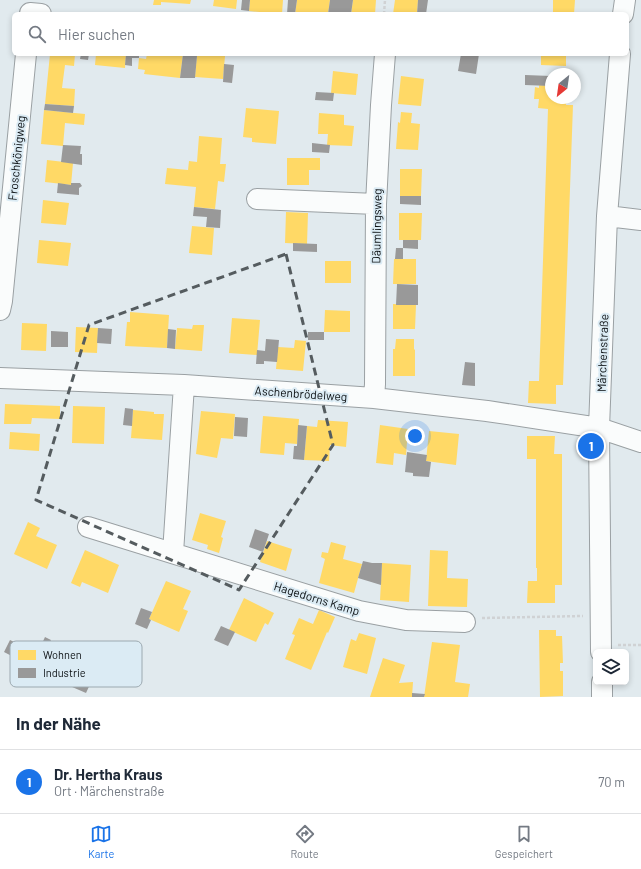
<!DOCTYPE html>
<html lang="de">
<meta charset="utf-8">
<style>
:root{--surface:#fff;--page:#f6f6f7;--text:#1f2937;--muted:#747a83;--line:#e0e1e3;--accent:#1a73e8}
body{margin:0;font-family:Barlow,sans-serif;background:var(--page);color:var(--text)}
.controls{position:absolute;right:12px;bottom:12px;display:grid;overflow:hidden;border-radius:6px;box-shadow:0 2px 6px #0003}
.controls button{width:36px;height:36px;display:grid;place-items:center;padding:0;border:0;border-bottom:1px solid var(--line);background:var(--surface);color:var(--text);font:20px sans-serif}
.compass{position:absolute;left:545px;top:68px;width:36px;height:36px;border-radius:50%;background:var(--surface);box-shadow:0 2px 6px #0003;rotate:209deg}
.you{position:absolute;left:415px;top:436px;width:14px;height:14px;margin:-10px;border:3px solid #fff;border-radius:50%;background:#1a73e8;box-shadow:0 0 0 6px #1a73e833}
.badge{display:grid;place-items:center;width:26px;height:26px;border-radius:50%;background:var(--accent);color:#fff;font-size:13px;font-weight:700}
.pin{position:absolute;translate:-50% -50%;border:2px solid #fff;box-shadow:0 1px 4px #0006}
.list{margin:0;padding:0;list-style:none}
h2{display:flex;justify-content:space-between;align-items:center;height:52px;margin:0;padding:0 16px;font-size:17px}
h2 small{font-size:13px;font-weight:400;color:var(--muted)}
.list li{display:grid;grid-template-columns:26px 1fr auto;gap:12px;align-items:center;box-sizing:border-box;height:64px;padding:0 16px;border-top:1px solid var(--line)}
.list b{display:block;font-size:15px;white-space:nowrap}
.list p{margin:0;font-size:13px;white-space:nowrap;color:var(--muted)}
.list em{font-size:13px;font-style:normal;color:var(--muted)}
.icon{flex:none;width:22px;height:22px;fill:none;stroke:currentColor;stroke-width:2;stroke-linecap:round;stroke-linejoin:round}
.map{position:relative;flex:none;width:641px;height:697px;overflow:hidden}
.search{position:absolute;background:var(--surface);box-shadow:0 2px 6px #0003;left:12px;right:12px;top:12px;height:44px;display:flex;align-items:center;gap:10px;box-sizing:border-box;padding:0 14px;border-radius:6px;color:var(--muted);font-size:15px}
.sheet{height:116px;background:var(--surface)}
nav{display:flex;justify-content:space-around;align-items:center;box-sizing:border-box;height:56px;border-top:1px solid var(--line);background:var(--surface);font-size:11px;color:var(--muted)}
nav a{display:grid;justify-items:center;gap:2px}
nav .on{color:var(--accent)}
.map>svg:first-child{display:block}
.homes{fill:#ffd966}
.industry{fill:#999}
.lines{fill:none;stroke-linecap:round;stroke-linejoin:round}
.minor-casing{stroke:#9aa0a3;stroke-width:22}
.path{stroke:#d0d2d4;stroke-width:2.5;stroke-dasharray:3 2;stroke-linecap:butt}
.minor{stroke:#fafcfc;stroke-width:20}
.marked{fill:none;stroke:#555c5f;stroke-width:3;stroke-dasharray:8 5;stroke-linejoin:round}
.labels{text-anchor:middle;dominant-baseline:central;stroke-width:4;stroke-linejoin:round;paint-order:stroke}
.street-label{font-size:12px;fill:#0a0f12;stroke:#dbebf4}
.key{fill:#dbebf4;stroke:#9ca9b0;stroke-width:1}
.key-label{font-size:11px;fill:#0a0f12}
</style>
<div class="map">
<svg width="641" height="697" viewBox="0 0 641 697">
<rect width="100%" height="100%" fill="#e1eaee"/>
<path class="homes" d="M154,0H191L190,4L161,2V5H153Z
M214,0H237L236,9L213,6Z
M250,0H283L282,14L249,11Z
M297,0H330L328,14H295Z
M353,0H376L375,14H351Z
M395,0H418L417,14H393Z
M553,0H575L574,14H553Z
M50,54H75L74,66L65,65L62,88L75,89L74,106L45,104Z
M96,54H126L125,68L95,65Z
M147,54H183L180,78L144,74L145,70L138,69L139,58L146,59Z
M197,54L225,56L223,79L195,77Z
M541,54H566V66L541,65Z
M333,71L358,74L356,95L331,93Z
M401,76L424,79L421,106L398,104Z
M539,85L551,86V98H567L566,105H573L563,385H556V404L528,403L529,381H539L548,109L538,108L539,99H534L535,87L539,88Z
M246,108L279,111L276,144L252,142V138L243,137Z
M44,110L85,114L84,125L65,123L63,146L41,144Z
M401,112L412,113L411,123L420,124L418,150L396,149L398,122L400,123Z
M319,113L344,115V125L354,126L352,146L327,145L328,134H318Z
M199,136L222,138L220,164H226L224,182L218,181L215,209L194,207L196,187L165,184L167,168L188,170L189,161L197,162Z
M287,158H320V170H309V185H287Z
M47,160L73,163L71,185L45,182Z
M400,169H422L421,196H400Z
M43,200L69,203L66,225L41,223Z
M286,212L308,213L307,244L285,243Z
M399,213H422L421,240H399Z
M192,226L214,228L212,255L189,253Z
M39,240L71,243L68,266L37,263Z
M394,259H416V284H393Z
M325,261H351V283H325Z
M393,304L416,305L415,329H393Z
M325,310L350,311V332H324Z
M130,312L169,315L167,348L125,346L127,322H130Z
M232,318L260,320L257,355L229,353Z
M22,323L47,324L46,351L21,350Z
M193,325H204L202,351L175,349L177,328L192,329Z
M76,327L98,328L97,353L75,352Z
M396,339H414V349L415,350V376H393V349H395Z
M295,340L306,341L303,371L276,369L278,347L294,348Z
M5,404L60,406V419L32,418L31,424H4Z
M73,406L105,407L104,444L72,443Z
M133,410L154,412V414H164L162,440L131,438Z
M201,411L235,414L233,439L221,438L217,458L196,454Z
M263,416L299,419L297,444L285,443L284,455L260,453Z
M318,420L348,422L346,447L330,445L329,461L304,460L307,426L317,427Z
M380,425L408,429L406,455L394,453L393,465L376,463Z
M429,431L459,434L456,465L426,461Z
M10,432L40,434L39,451L9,449Z
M527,436H555L554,454H562V585H555V603H527L528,581H537V568H536V459H527Z
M200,513L226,521L221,537L223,538L219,553L207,549L208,545L192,540Z
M28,522L40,528L36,536L57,545L47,569L14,554Z
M267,541L292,549L286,571L260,562Z
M331,542L346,546L343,559L362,564L354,593L319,583L325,559L321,557L322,552L328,553Z
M85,550L119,565L108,593L82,582L80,587L71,583Z
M430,550L448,551L447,578L468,579L467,607L428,606Z
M382,563L411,565L409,602L380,600Z
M166,581L191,591L183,609L188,611L179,632L149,619Z
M244,598L274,613L268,625L265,623L256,642L229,630Z
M319,610L335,617L328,633L327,632L311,670L285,659L295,635L292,634L299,618L313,624Z
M539,630H556V636H562L563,663H560V671H563V696L540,697Z
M359,633L376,638L367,674L343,667L351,639L356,641Z
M432,642L460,645L455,682L470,684L468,697H424Z
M383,658L405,665L399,683L413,682L412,697H370Z"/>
<path class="industry" d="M242,0H250L249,11L241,10Z
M288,0H297L295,14H287Z
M330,0H353L351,14H328Z
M418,0H428L426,14H417Z
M81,54H89L88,60L80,59Z
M126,54H139V58H132V66L125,65Z
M183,54L197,56L195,78H180Z
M461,54H479L476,74L458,71Z
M224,64L234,65L232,83L223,82Z
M525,75L551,76V86L525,85Z
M316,92L334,93L333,101L315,100Z
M45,104L74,106L73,113L44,110Z
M312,143L330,145L329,153L312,152Z
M63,145L81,146L80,154H82V165L61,162Z
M58,183L71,185V183H80L82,186L79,188V195L57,193Z
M400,196H421V205L400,204Z
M194,207L221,210L220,228L206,227L207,217L193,216Z
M403,240H418V249L403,248Z
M293,243L317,244V252L293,251Z
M396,248H403V259H395Z
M397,284L418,285V305H396Z
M98,328L112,329L111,344L97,343Z
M168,329L176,330L175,349L167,348Z
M51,331L68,332V347H51Z
M308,332H324V340H308Z
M266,339L279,340L277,362L264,361V364H256L257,350L265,351Z
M465,362L475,363V386L462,385Z
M125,408L133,409L132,426L123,425Z
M235,417L248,418L247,437L234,436Z
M298,425L307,426L304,460L293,459L294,446H297Z
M407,452L427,455L426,461L431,462L429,477L413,476V473L405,472Z
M255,529L269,534L263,552L249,547Z
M363,561L372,563H382L381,585L358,578Z
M141,608L152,612L149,619L151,620L147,629L135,624Z
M221,626L235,632L228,646L214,640Z
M45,637L51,640L43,657L37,654Z
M10,640L37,653L31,666L4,652Z
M55,647L68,653L65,660L72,663L70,668L93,678L86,693L56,680L62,667L49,660Z
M412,693L425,694L424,697H412Z"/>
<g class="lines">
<g class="minor-casing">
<path id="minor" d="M30,14V13L41,14
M623,14L625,0
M257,199L376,204
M607,216L641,220
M0,310L2,301L26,54
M0,378L184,385L374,398L487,411L599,428L641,442
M374,398L375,384L376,204L381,105L385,54
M88,527L359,611L406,620L465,622
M173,553L184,385
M601,652L599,428L607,216L620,54
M602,682V697"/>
</g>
<path class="path" d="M384,14L385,0
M482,618L583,616
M618,645H641"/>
<use href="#minor" class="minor"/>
</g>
<path class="marked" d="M286,254L333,445L239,590L36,500L89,325Z"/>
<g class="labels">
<g class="street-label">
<text transform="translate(16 158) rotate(-84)">Froschkönigweg</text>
<text transform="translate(376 226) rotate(-89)">Däumlingsweg</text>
<text transform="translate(602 353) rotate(-88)">Märchenstraße</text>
<text transform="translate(301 393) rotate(4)">Aschenbrödelweg</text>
<text transform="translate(317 598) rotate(17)">Hagedorns Kamp</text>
</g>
</g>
<rect x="10" y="641" width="132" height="46" rx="6" class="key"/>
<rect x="18" y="650" width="18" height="10" fill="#ffd966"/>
<rect x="18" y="668" width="18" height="10" fill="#999"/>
<g class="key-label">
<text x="43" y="659">Wohnen</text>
<text x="43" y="677">Industrie</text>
</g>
</svg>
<div class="controls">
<button><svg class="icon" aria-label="layers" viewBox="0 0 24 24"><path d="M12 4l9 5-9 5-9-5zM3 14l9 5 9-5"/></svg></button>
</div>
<svg class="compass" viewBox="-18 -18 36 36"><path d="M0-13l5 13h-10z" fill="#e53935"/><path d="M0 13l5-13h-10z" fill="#747a83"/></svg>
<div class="you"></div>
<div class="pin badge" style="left:591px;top:446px">1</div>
<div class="search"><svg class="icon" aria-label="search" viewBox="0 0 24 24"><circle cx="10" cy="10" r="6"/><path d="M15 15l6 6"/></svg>Hier suchen</div>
</div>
<section class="sheet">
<h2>In der Nähe<small></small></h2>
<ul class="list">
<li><span class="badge">1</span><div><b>Dr. Hertha Kraus</b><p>Ort · Märchenstraße</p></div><em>70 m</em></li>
</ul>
</section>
<nav>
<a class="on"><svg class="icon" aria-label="map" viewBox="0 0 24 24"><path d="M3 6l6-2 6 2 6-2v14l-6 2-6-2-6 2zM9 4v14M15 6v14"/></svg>Karte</a>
<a><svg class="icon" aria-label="directions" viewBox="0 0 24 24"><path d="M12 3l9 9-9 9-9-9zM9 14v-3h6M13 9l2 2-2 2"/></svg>Route</a>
<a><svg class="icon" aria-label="saved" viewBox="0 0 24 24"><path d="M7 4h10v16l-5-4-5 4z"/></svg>Gespeichert</a>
</nav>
